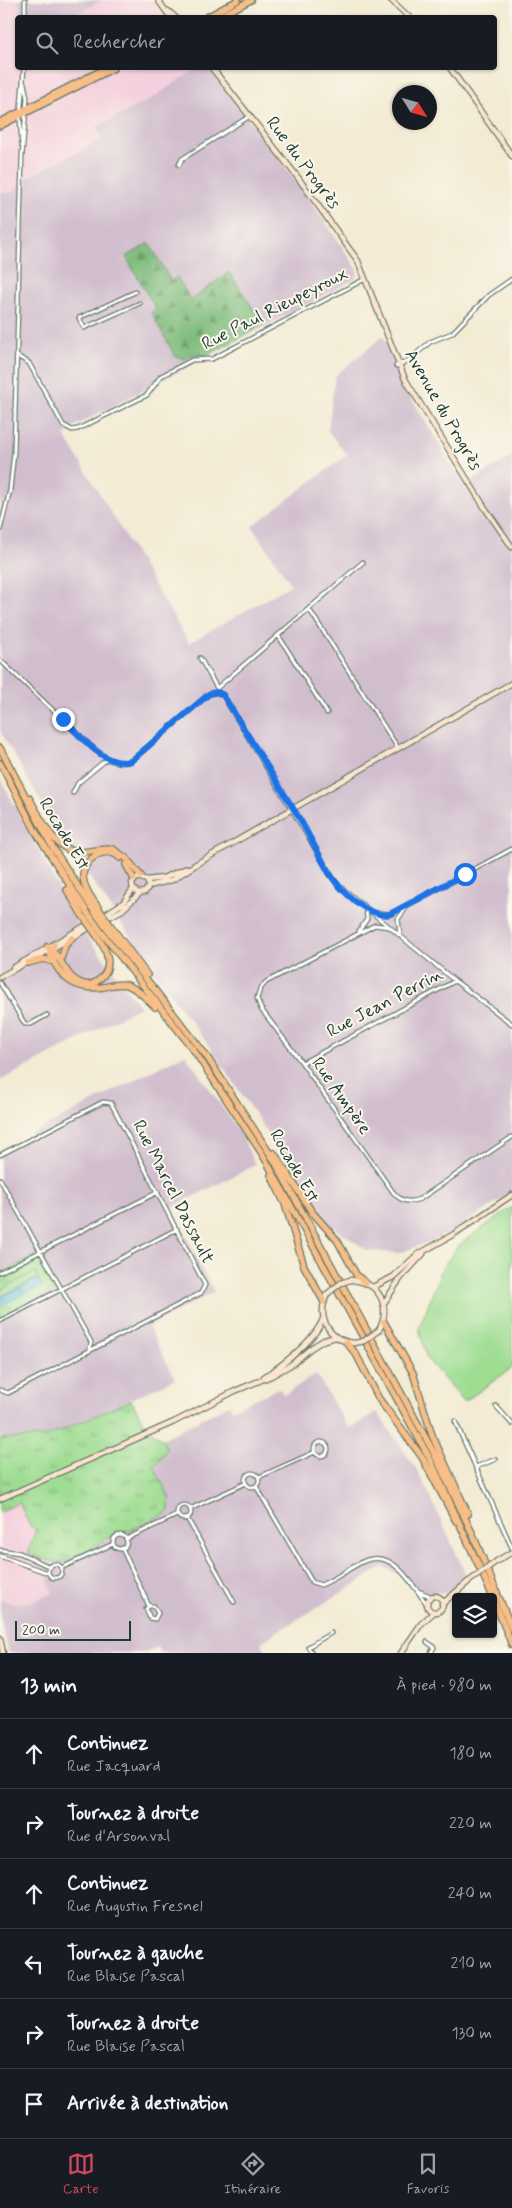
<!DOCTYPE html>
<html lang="fr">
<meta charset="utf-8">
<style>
:root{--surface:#171b24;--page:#242831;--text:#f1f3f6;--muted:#9ea1a6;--line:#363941;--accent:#d1495b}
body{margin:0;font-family:Mynerve,sans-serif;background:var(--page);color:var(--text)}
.controls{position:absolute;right:15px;bottom:15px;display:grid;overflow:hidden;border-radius:5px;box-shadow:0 1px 4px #0004}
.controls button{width:45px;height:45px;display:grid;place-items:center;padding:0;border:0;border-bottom:1px solid var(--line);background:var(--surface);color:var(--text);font:25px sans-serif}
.compass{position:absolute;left:392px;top:85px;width:45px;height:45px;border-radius:50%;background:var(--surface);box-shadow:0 1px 4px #0004;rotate:127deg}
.scale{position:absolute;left:15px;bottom:12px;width:116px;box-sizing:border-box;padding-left:5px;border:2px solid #1f3d34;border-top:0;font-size:14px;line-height:18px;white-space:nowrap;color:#1f3d34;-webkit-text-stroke:4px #fbf7ec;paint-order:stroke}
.stop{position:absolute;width:15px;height:15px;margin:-11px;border:4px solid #1a73e8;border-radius:50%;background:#fff}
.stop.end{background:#1a73e8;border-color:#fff;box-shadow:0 1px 5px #0008}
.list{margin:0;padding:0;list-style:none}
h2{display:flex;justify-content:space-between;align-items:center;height:65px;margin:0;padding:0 20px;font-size:21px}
h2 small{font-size:16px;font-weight:400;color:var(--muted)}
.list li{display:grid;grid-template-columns:32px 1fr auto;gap:15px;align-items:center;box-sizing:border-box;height:70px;padding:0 20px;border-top:1px solid var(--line)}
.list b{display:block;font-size:19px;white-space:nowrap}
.list p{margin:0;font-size:16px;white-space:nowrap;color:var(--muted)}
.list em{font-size:16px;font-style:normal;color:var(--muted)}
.icon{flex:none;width:28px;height:28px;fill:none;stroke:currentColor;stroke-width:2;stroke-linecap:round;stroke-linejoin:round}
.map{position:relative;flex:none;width:512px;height:1653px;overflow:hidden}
.search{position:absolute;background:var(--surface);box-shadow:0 1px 4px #0004;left:15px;right:15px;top:15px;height:55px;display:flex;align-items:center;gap:12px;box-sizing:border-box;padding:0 18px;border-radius:5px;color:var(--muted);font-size:19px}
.sheet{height:485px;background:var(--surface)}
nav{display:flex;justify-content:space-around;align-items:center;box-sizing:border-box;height:70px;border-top:1px solid var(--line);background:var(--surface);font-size:14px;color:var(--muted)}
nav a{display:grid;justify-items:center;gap:2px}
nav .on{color:var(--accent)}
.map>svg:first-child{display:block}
.built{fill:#f4cfdd}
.industrial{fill:#d0bdcd}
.grass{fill:url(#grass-tufts);stroke:#5e8d63}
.forest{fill:url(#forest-firs);stroke:#4e7c58}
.wetland{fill:url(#wetland-marsh);stroke:#5e8d63}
.pitch{fill:#9edd92;stroke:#5e8d63}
.water{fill:url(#water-ripples);stroke:#42818c}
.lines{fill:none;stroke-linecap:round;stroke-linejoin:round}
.street-casing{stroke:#697a6c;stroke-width:5.5}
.secondary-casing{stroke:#697a6c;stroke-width:7}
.primary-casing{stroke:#697a6c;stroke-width:8}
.highway-casing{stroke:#697a6c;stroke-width:8}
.street{stroke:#fff;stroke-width:3}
.secondary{stroke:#fce5cf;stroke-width:4.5}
.primary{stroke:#f7be88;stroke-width:5}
.highway{stroke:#f7be88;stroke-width:5.5}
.secondary-bridge-casing{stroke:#697a6c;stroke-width:7;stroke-linecap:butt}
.highway-bridge-casing{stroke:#697a6c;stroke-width:8;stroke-linecap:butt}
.secondary-bridge{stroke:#fce5cf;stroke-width:4.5}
.highway-bridge{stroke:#f7be88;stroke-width:5.5}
.route{stroke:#1a73e8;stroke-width:6}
.labels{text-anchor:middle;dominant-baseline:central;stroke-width:4;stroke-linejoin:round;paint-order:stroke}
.street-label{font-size:18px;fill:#1f3d34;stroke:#fbf7ec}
</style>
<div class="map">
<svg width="512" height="1653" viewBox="0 0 512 1653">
<defs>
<pattern id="grass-tufts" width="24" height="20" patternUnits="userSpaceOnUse" patternTransform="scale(1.25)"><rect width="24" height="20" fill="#9edd92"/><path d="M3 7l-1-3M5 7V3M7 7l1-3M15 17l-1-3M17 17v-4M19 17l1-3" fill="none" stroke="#80b478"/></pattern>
<pattern id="forest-firs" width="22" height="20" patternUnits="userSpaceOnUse" patternTransform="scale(1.25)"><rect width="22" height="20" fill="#7ebc7c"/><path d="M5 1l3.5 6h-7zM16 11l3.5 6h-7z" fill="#679a66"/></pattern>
<pattern id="wetland-marsh" width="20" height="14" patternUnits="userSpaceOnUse" patternTransform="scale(1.25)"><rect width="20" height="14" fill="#9edd92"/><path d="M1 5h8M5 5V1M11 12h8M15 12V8" fill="none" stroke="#80b478"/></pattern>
<pattern id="water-ripples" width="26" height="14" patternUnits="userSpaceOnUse" patternTransform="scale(1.25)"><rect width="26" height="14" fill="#65c5e3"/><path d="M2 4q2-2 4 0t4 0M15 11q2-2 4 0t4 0" fill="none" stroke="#53a1b9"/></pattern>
</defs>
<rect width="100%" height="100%" fill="#fbf7ec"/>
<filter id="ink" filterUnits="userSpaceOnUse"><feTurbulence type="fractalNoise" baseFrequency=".02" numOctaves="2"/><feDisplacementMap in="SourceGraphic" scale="10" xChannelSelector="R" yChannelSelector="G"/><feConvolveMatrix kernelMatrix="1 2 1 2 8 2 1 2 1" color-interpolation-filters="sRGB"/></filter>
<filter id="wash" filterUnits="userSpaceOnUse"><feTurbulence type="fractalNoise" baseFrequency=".0096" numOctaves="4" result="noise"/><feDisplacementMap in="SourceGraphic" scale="20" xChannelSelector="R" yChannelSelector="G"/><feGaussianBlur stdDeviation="1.12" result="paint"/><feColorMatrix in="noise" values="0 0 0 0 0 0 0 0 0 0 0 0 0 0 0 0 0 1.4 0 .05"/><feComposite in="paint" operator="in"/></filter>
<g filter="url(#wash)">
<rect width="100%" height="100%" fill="#f3ebd4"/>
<path class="built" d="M0,0H16L20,3V17L18,18V68H197L151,99L97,127L102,139L27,178L11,193L0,192Z
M102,0H155L169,17L69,18Z
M19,1502L30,1526L37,1529L49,1561L62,1562L47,1579L54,1593L34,1601L14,1604L0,1599V1513Z"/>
<path class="industrial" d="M16,0H102L69,18L20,17V3Z
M197,68H209L308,197L358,270L355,279L71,428L65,436L189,643L291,585L252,526L347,455L328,431L335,376L383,336L407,391L465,486L512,456V1192L463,1225L439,1238L399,1253L368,1251L328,1223L210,1047L157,976L61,835L0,731V192L11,193L27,178L102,139L96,127L151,99Z
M0,778L77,923L140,1007L0,1081Z
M185,1054L241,1134L255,1165L171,1208L214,1292L148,1326L175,1379L46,1437L0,1439V1150Z
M316,1374L349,1429L377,1412L415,1467L428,1492L468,1579L451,1592L429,1593L424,1597L415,1590L405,1577L383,1567L261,1642L267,1653H161L157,1647L143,1653H9L0,1618V1599L14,1604L34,1601L53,1593L47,1579L62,1562L107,1541L115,1532H126L169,1497L154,1467L167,1449L162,1439L229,1405L232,1410L279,1388L284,1395Z"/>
<path class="grass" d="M36,1255L55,1289L0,1318V1274Z
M131,1400L146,1427L162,1439L167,1449L154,1467L169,1497V1512L126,1532H115C107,1541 74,1560 61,1562C50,1563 38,1557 28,1553L36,1529L30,1526L19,1502L0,1513V1439L46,1437Z"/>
<path class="forest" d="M149,243L171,281L177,277L191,300L229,272L264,325L206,356L191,355L185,359L175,356L151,312L156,309L126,257Z"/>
<path class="wetland" d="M35,1272L38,1278L0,1297V1290Z"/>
<path class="pitch" d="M512,1207V1368L464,1402L427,1359L419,1328L443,1267L459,1245Z"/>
<path class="water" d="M38,1279L42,1285L0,1306V1298Z"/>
</g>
<g filter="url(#ink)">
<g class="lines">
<g class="street-casing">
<path id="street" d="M25,0V18
M22,146L20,119L24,68
M179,165L182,159L250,116
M135,292L79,318L84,328L140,303
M17,356L29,363L63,425L72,430L78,429L147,395L161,376L192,360L212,359L365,279
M396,366L408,361L430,342L452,333L489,295L512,279
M0,530L10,490L14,452L22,156L27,98L24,83
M309,609L398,748
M278,635L327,713
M200,658L217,688V692L223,695L230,707L336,883L455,981L512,1024
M0,660L93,748C106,758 114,766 131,761L209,694L217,692
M217,688L363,562
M73,793L78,783L107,759
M374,913L391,914L512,849
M389,927L375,925L266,982L260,989L257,998L261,1009L302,1063L393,1192C401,1202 409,1203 420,1199L512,1137
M359,931L367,919L366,909
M400,934L398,919L406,908
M0,983L25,1024H31L47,1015
M302,1063L455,981
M0,1155L103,1102L111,1103L205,1285L201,1293L8,1393L0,1390
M0,1179L91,1342L90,1350
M0,1272L158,1192
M0,1321L177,1229
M496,1406L512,1424
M455,1421L512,1548
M314 1449a7 7 0 1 1 14 0a7 7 0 1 1-14 0Z
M476,1467L496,1459
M245 1480a7 7 0 1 1 14 0a7 7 0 1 1-14 0Z
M259,1477L315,1452
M256,1486L312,1582L321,1585C336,1579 348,1569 362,1562C393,1547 411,1584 427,1604
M177 1512a7 7 0 1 1 14 0a7 7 0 1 1-14 0Z
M190,1509L246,1483
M187,1518L234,1602
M113 1542a7 7 0 1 1 14 0a7 7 0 1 1-14 0Z
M126,1539L177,1515
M122,1548L149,1606L146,1609L150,1618L155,1619L158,1613L154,1606H149
M0,1550L20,1553L50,1567
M0,1556L48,1573
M48 1571a7 7 0 1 1 14 0a7 7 0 1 1-14 0Z
M61,1568L113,1544
M418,1591L432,1597
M427,1642L434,1647L431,1653
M312,1653L308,1647L331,1633"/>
</g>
<g class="secondary-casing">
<path id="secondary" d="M158,0L171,18
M391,0L410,18
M168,11L176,18
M212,68L299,179L358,261L405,379L485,508L512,547
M450,68L512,156
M147,880L149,886L145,892L138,893L133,889L132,883L138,877L147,880L163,878L187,868
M149,886L172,880L198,863L512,683
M101,917L123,903L133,889
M13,968L90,923
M0,977L122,910L140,893
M350,1280C379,1281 392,1306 379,1330
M373,1287L393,1277L417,1255L454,1234L512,1195
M327,1294C316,1318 329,1341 355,1343
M384,1303L400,1279L423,1254
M264,1377C283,1365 315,1340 323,1319
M0,1499L174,1422L235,1391L271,1376L292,1364L311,1348L324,1340L336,1337
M497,1561L512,1552
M427 1604a8 8 0 1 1 16 0a8 8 0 1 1-16 0Z
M442,1604L468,1582
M0,1638L3,1653
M401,1653L421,1624L434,1612"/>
</g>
<g class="primary-casing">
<path id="primary" d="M205,18L238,0
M216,18L251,0
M0,122L106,68
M0,126L114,68"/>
</g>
<g class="highway-casing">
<path id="highway" d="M0,748L53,848L92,908
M0,763L37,834L87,912
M29,798C40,816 54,851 78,852C90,852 101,848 113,849L126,858L141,876
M126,865L134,879
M67,890L82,915
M97,906C91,897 84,888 83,877C82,859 106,844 120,858
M111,926L147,975
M107,929L205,1054L274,1160L435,1455L473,1535L512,1629
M102,933L193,1049L263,1155L430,1459L493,1597
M54,944L50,954C61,980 76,991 104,987C111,985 120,983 127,985C138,989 147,999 155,1007
M47,947C63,956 64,977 81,983C85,985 91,985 96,982C115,970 108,951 97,936
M61,959L65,946L72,938
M28,963L43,959L54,962
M274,1153L312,1212L337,1240L357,1276L366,1283
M271,1175L285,1204L304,1266L324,1302
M384,1322L413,1373L432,1435L468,1514
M346,1342L356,1354L379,1399L422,1457L456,1521
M493,1598L512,1645"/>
</g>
<use href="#street" class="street"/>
<use href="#secondary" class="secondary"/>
<use href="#primary" class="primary"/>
<use href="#highway" class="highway"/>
<g class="secondary-bridge-casing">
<path id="secondary-bridge" d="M327,1294L341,1283L350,1280
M355,1343L364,1341L379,1330
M468,1582L497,1561"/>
</g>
<g class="highway-bridge-casing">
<path id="highway-bridge" d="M97,906L111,926
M92,908L107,929
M87,912L102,933
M82,915L97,936"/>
</g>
<use href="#secondary-bridge" class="secondary-bridge"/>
<use href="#highway-bridge" class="highway-bridge"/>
</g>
</g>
<g class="lines" filter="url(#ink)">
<path class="route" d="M63,719C81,736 104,768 131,761L209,694L217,692L223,695L301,821L329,873C341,890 368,919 390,914L465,874"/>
</g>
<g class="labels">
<g class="street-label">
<text transform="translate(303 163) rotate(53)">Rue du Progrès</text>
<text transform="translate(275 309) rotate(-27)">Rue Paul Rieupeyroux</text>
<text transform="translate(443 410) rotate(60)">Avenue du Progrès</text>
<text transform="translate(64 834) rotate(59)">Rocade Est</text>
<text transform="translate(385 1003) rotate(-28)">Rue Jean Perrin</text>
<text transform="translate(341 1096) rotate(55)">Rue Ampère</text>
<text transform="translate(294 1166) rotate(60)">Rocade Est</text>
<text transform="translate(173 1192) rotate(63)">Rue Marcel Dassault</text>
</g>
</g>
</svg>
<div class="controls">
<button><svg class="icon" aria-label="layers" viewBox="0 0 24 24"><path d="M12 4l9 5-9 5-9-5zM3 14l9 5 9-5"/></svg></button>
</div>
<svg class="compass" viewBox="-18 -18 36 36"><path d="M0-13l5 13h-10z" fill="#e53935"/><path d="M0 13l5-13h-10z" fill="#9ea1a6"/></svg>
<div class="scale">200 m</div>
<div class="stop" style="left:465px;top:874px"></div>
<div class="stop end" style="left:63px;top:719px"></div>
<div class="search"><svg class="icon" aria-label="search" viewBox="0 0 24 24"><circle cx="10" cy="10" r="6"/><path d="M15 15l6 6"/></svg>Rechercher</div>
</div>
<section class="sheet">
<h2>13 min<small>À pied · 980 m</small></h2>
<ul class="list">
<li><svg class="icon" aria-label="ahead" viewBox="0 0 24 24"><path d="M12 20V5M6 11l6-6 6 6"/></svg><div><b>Continuez</b><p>Rue Jacquard</p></div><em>180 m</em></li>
<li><svg class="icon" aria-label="right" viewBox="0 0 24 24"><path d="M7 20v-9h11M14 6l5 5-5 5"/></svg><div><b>Tournez à droite</b><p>Rue d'Arsonval</p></div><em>220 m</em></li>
<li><svg class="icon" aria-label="ahead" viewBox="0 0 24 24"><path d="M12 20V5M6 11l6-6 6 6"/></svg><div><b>Continuez</b><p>Rue Augustin Fresnel</p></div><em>240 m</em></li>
<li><svg class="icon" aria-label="left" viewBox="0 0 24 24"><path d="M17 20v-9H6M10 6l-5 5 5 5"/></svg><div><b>Tournez à gauche</b><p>Rue Blaise Pascal</p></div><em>210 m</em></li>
<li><svg class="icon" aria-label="right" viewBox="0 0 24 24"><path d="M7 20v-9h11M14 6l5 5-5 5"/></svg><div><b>Tournez à droite</b><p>Rue Blaise Pascal</p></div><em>130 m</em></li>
<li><svg class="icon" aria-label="arrive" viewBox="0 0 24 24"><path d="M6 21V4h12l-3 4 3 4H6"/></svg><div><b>Arrivée à destination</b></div></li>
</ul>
</section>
<nav>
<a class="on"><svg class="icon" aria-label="map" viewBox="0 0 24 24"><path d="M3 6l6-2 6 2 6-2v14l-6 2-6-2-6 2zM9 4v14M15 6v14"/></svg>Carte</a>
<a><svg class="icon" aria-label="directions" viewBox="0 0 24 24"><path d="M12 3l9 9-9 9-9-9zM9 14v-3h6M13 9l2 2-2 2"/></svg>Itinéraire</a>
<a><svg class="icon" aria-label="saved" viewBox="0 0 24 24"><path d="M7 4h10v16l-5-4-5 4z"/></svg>Favoris</a>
</nav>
